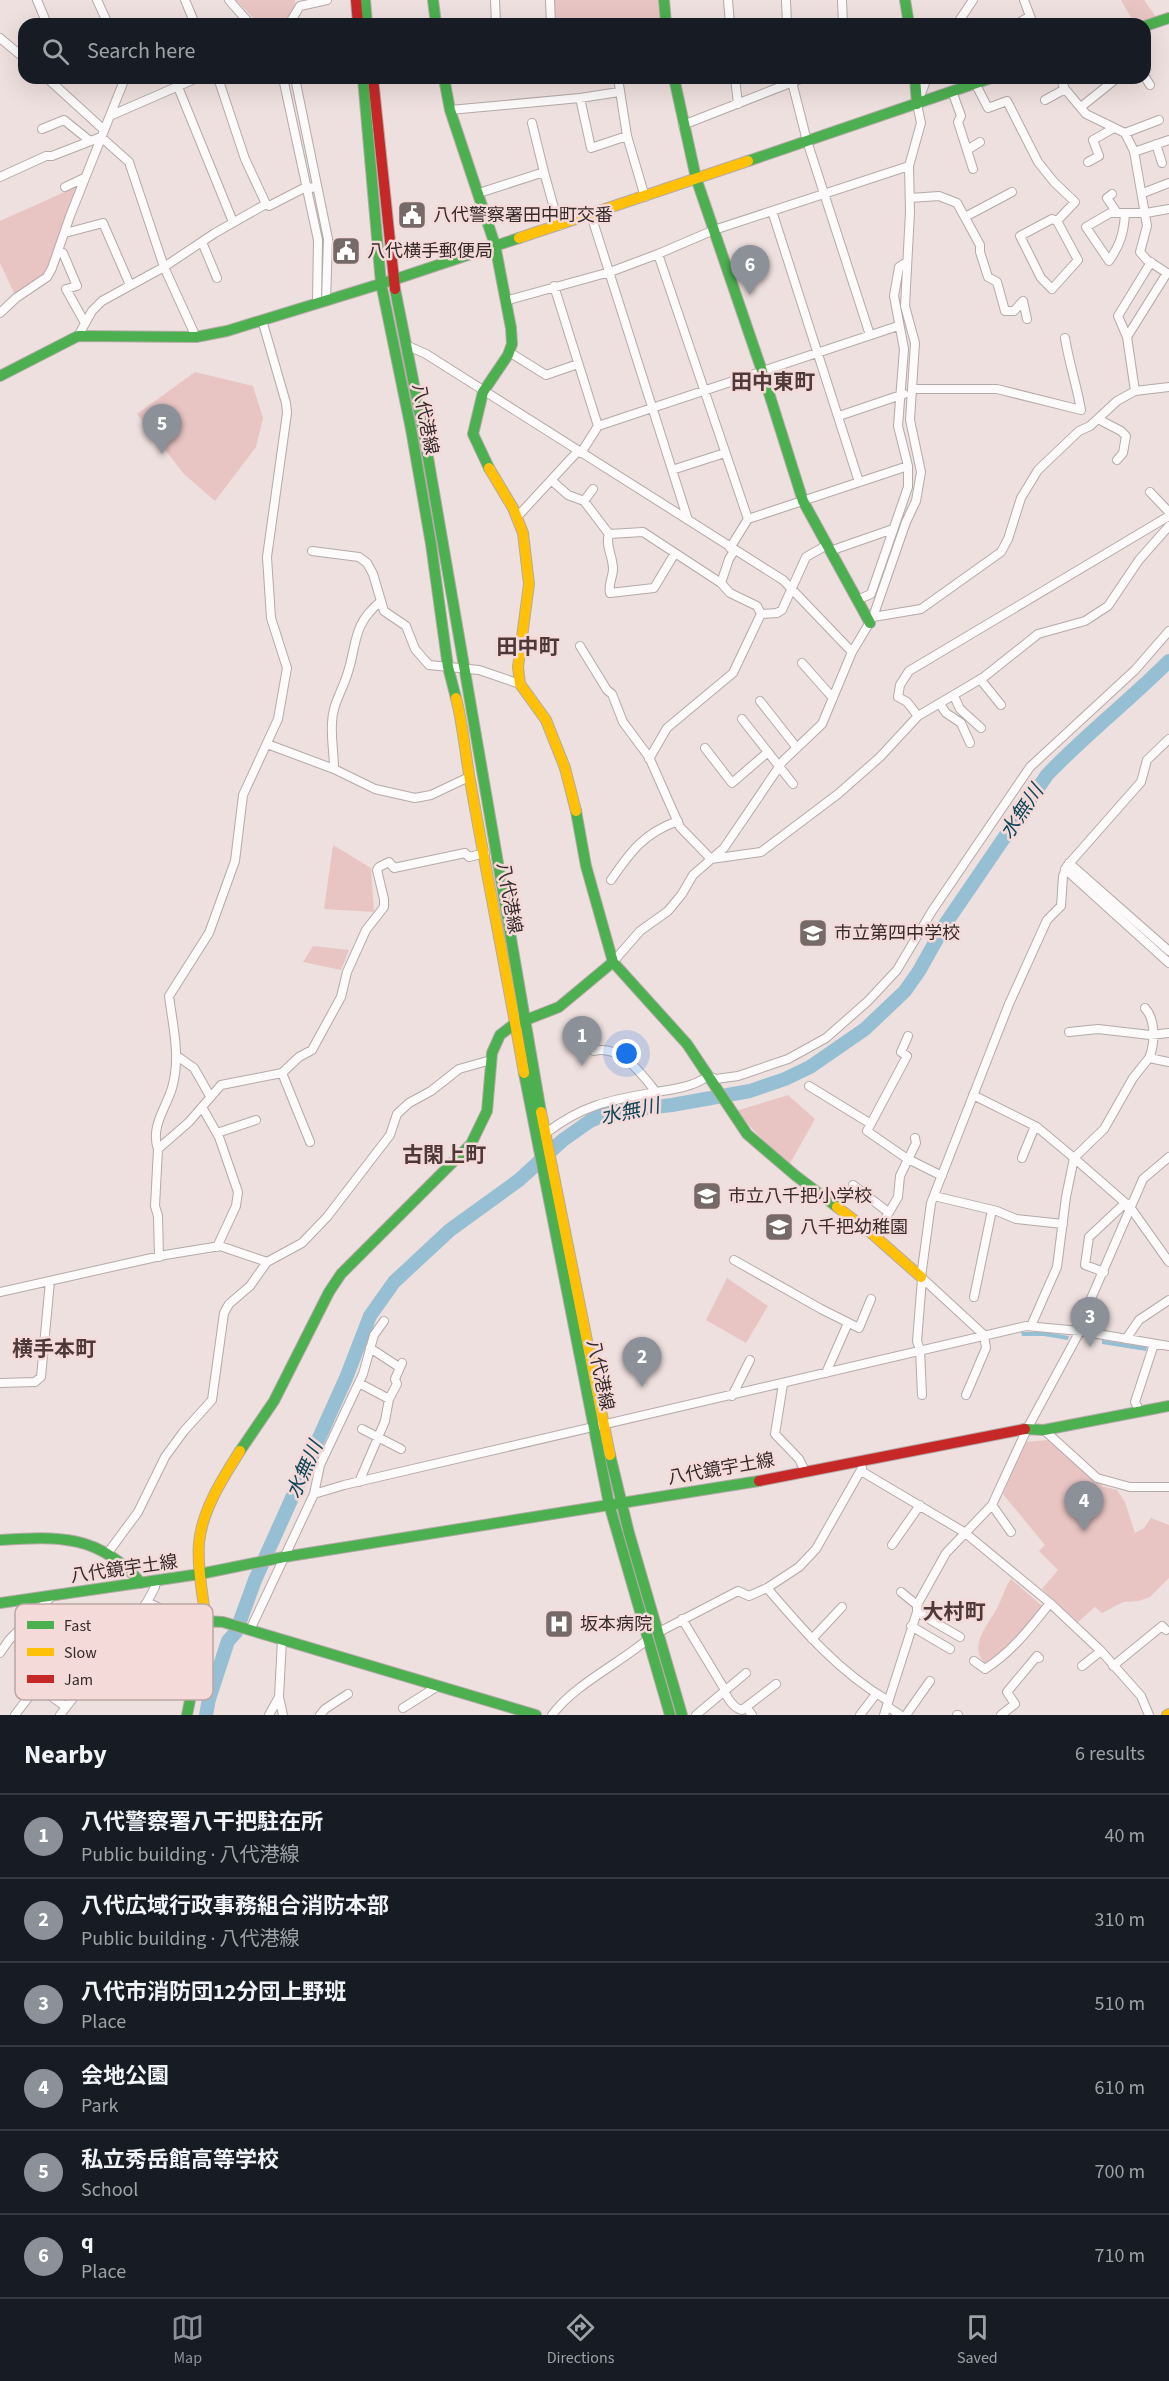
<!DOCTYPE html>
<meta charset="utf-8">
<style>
:root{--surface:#171b24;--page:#242831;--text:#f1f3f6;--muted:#9ea1a6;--line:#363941;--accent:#8c9099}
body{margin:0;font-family:"Source Sans 3","Noto Sans JP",sans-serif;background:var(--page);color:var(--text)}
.you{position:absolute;left:627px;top:1054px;width:21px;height:21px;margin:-15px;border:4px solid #fff;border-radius:50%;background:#1a73e8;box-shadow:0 0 0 9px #1a73e833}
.badge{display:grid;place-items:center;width:39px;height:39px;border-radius:50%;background:var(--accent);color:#fff;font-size:20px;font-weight:700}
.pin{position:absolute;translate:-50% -50px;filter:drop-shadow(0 2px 3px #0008)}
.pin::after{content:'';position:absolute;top:32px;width:21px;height:18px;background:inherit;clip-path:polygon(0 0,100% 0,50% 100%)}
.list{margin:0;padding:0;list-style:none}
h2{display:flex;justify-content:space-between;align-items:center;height:78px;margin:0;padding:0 24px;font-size:26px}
h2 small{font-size:20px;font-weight:400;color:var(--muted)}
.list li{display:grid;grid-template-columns:39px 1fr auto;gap:18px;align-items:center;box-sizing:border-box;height:84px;padding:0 24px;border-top:2px solid var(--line)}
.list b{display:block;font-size:22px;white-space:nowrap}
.list p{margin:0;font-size:20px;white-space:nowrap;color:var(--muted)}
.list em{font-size:20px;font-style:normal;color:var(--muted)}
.icon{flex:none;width:33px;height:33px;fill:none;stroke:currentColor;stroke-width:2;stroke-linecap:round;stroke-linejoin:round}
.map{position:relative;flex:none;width:1169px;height:1715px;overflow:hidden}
.search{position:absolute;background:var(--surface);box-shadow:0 6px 24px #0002;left:18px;right:18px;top:18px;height:66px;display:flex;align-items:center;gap:15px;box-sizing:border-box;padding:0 21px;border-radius:18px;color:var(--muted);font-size:22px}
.sheet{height:582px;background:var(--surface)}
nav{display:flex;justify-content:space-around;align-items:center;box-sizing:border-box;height:84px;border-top:2px solid var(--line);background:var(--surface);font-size:16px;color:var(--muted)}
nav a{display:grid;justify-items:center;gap:3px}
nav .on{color:var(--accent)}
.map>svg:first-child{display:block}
.green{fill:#e8c5c3}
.water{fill:#96bfd3}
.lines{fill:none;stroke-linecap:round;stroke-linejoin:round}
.river{stroke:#96bfd3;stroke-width:14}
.street-casing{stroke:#b4aaa8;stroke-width:10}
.fast-casing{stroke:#b4aaa8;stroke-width:12}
.slow-casing{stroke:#b4aaa8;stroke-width:12}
.jam-casing{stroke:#b4aaa8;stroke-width:12}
.street{stroke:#fcfafa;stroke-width:8}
.fast{stroke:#4caf50;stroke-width:10}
.slow{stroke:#ffc107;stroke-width:10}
.jam{stroke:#c62828;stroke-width:10}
.labels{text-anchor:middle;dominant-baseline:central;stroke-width:5;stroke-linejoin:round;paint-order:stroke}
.poi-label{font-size:18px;fill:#352b2a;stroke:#f4dad8;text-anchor:start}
.street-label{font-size:18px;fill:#352b2a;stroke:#f4dad8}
.water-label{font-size:20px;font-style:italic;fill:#0f465a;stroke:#f4dad8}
.quarter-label{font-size:21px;font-weight:bold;fill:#4e3938;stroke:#f4dad8}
.key{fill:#f4dad8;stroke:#bba6a4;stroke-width:1.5}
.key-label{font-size:16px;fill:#352b2a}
</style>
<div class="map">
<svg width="1169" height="1715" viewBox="0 0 1169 1715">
<rect width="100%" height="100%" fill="#eee0de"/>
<path class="green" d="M236,0H295L296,8L281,24H259Z
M551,0H658L661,24H555Z
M1121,0H1144L1156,17L1134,23Z
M80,185L51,271L15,295L0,263V221Z
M195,372L253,386L263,418L256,447L215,501L184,474L137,414Z
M333,845L371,868L374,912L324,909Z
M313,946L349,950L341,970L303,962Z
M788,1095L815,1119L788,1167L736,1111Z
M727,1278L768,1306L746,1343L706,1320Z
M1048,1440L1102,1486L1117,1490L1125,1502L1135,1533L1144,1528L1151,1518L1169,1525V1578L1150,1597L1139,1601L1123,1602L1102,1613L1095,1607L1078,1622L1042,1589L1058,1570L1039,1551L1045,1545L1003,1494L1026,1442Z
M1011,1579L1042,1606L1012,1645L987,1665C967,1649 986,1627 996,1610C1002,1600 1004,1589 1011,1579Z"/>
<path class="water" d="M1021,1332H1044L1069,1336L1068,1340L1044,1336H1022Z
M1102,1340L1147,1347L1146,1351L1102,1344Z"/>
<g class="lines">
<path class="river" d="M206,1715L209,1699L228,1641L236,1632L255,1580L346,1378L370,1316L394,1282L450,1230L519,1180L563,1140L590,1121L610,1112L672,1105L750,1091L785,1079L810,1067L865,1029L905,991L919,971L946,923L1047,775C1085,735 1129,701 1169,661"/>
<g class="street-casing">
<path id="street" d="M37,0L47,24
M97,0L108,24
M185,0L195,24
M229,0L250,24
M495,0L496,24
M550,0L551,24
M728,0L730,24
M786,0L787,24
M842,0L843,24
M1024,0L1033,24
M289,24L300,6L327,0
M957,24L973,0
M1017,24L1030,16
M0,38L24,58
M1145,77L1150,85
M47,78L104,130
M218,78L245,159L266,204
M283,78L318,240L317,303
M295,78L328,239L326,301
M618,78L627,136L645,197
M735,78L738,104
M791,78L807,141L870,335
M1060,78L1065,89L1086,114L1125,133L1134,151L1147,226L1140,252L1147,260L1167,273L1127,337L1135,391
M975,83L988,108L1007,101L1038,162L1054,182L1075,202L1057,221L1078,260L1052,289L1041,278L1020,236L1052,219L1057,221
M178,87L233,222
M952,91L961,116L958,122L973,169
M580,98L591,148L627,136
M1045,100L1065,89
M1081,107L1117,78
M450,110L580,98L619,92
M112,115L197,78
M532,123L544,172
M683,125L803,78
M42,129L64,120L90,141
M1125,133L1159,120
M1156,144L1162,163
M967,150L980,142
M1134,152L1169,140
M1088,162L1099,156L1093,140L1114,128
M0,177L46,156H52L101,137L129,162L164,267L196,337
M65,187L84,178
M479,193L544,172L559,226
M1143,193L1169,183
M1112,194L1107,198L1117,213
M910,198L939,196L957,203L980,245V252L988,277L997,282L1005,311H1014L1023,301L1027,319
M772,211L859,482
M1125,213C1124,233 1120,245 1109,261L1086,227L1110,213H1146L1169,209
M591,215L688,520
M965,217L1012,192
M65,233L103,223L130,285
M202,242L217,278
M58,253H63L77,286L66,289L85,323
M658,254L748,519
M554,286L598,426
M505,301L610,272L658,254L714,230L909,166
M0,313L16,298L47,277L52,268L70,216L125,78
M78,336L92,311L102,301L164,267L215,233L266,204L269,206L306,187L317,188
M1127,337L1118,316L1151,262
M408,346L426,354L783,580L852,652
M509,352L546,375L578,364
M913,389H997L1081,410C1077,386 1069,363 1065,338
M839,416L904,394
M1098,419L1121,431L1126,436L1123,453L1117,460
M581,453L598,426L898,326
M672,470L725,453
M551,480L568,495L584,501L593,489
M1150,492L1169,512
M584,501L609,534C605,546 613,556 613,569C613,577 608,584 610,593L654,588L675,553L643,532L609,534
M517,517L578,451
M730,548L748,519L908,466
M312,551L359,557L367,563L373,574L384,611L406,626L415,649L429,665L479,670L520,684
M830,551L893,529
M675,553L721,583L729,559L734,551
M857,600L871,594L908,487V466L898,426L904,349L894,296L899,267L907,262
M761,614L777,613L782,610L806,557L827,545
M873,617L906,522L916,501L921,472L910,420L915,343L905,306L910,212L909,166L921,123L917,104L927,78
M580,646L607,690L612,694L623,722L649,757L680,827L711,859
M802,663L833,698
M980,679L1001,705
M954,696L960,709L981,728
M760,701L797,748
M940,704L946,713L961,723L970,743
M918,716L907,702L898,697L900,685L909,671L1169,516
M742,719L793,784
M267,744L334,769L375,789L415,798L431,795L469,777
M705,748L732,783L768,752
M649,759L667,728L733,673L761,614L757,606L730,593L721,583
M334,769C334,754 331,738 332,723C332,706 342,691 347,675C358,643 351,626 381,601
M711,859L761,852L838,794L880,757L918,716L984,677L1038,634L1085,621L1108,606L1139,560L1169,526
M1069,863L1169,951
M1065,869L1169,963
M611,880C631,851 644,833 678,821
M613,962L640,931L668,911L682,894L693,875L724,848L783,761L822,724L852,652L873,617L921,609L1001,552L1008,539L1021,498L1038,470L1079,431L1090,426L1117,401L1135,391L1169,387
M1145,1008C1156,1020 1155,1044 1149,1058L1169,1062
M1069,1032L1098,1029L1150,1035L1169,1033
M908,1036L901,1052L907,1056L867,1131L906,1158L942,1176
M177,1056L194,1068L210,1096
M282,1073L310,1142
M809,1086L871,1124
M656,1092C675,1089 693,1087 708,1076L716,1079L738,1076L788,1059L826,1038L868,1001L897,970L932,911L1030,767L1135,670L1169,631
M973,1095L1037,1127L1074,1158L1130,1207L1169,1262
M202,1107L219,1137L238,1192L236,1206L217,1247
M217,1133L256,1120
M546,1133C584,1104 611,1100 656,1092C642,1074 620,1044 594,1051
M158,1149C150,1127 166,1108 172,1088C181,1057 173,1027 169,996L209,933L235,861L243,795L278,719L287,668L271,618L267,557L287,413L286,403L262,320
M1022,1158L1035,1126
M853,1185L888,1212
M934,1196L997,1211L1016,1219L1063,1224
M875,1236L898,1197L900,1176L916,1143L915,1138
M159,1257L158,1216L155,1206L158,1149L189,1122L221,1085L282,1073L299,1057L312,1050L341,997L347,972L366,930L384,907V899L377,870L379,867L389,862L394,868L465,853L469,857L485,853
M734,1260L821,1309L859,1328L871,1299
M1104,1272L1085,1265L1089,1237L1121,1207L1128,1204
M922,1279L917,1341L920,1350L922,1395
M0,1292L165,1255L220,1246L267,1262
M974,1297L992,1210
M1031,1326L1057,1267L1066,1197L1074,1158L1104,1129L1133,1078L1149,1058
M1126,1339L1139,1320L1169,1300
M370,1348L399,1367
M826,1373L848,1323
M0,1383L35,1382L41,1377L50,1281
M359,1383L389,1399
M783,1384L775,1434L799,1459L805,1471
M966,1395L986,1348L984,1335L921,1277L931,1203L1009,1004L1047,920L1061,906L1063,876L1067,866L1141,782L1147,760L1169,739
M732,1396L750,1360
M1140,1412L1135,1402L1154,1344
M362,1429L401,1449
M1044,1430L1097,1478L1130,1487H1169
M861,1471L964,1532L1050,1603L1101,1651L1141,1696L1149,1715
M359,1482L385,1421L389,1399L397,1384L395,1379L402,1363
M314,1494L344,1485L1026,1326L1080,1331L1169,1346
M992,1505L1011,1532
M892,1545L920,1505
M107,1554L138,1512L165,1457L184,1431L212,1400L224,1313L229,1304L250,1286L267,1262L302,1243L327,1217L390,1135L397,1114L409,1103L431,1091L459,1069L491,1060
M156,1580L155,1587L147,1602L204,1629
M767,1588C803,1630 839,1672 887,1700
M901,1592L917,1605
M917,1612L960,1637
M682,1619L725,1690C726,1698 735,1709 742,1710L776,1684
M911,1626L950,1649
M250,1630L314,1494L320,1465L363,1374L374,1335L384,1321
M657,1633L738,1591L749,1596L767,1588L799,1567L816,1549L862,1468
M812,1639L842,1607
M282,1640L279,1697L283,1715
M0,1653L9,1640L52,1596
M974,1661L985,1669C1012,1652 1030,1628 1050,1603
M1082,1666L1101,1651
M1113,1666L1162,1626L1166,1630
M887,1706L900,1715
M746,1707L752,1715
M403,1708L438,1686
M15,1715L37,1686L66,1707
M60,1715L147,1602
M269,1715L279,1697
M320,1715L325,1709L348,1694
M552,1715C574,1685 620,1663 648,1639
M696,1715L746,1673
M860,1715L876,1694
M884,1715L917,1612V1605L946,1553L992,1505L1027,1429L1080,1331L1083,1317L1143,1179L1169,1157
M906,1715L930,1681
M957,1715H958
M1001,1715L1015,1704L1007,1692L1037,1656L1039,1658"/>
</g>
<g class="fast-casing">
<path id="fast" d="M365,0L367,24
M433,0L436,24
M664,0L666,24
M905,0L909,24
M1145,26L1169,18
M363,78L381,283L411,429L431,544L448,667L456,698
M444,78L450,110L495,245L511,328L512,344L508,355L483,392L473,434L489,468
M674,78L696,178L762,371L803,501L870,623
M915,78L917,104
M748,161L991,78
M395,289L425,440L541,1112
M0,376L78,336L196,337L227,331L393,280L519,238
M576,811L586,866L613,962L687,1044L747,1134L796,1176L837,1207
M524,1073L609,1504L670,1715
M1025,1429L1044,1430L1169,1406
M240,1451L274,1401L329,1292L341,1274L471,1144L487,1111L492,1053L500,1035L513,1025L559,1007L613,962
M610,1455L629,1533L682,1715
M0,1540C58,1536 99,1534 141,1583
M0,1603L200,1574L284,1557L759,1481
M187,1715L206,1621L223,1622L536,1715"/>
</g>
<g class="slow-casing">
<path id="slow" d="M519,238L748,161
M489,468L513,508L523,533L529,584L518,667L520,684L546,720L565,768L576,811
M456,698C463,725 465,752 470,780C487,877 507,975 524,1073
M541,1112L610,1455
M837,1207L870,1232L921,1277
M206,1621C203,1596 197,1569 199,1543C202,1510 223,1478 240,1451
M1167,1715L1169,1714"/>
</g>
<g class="jam-casing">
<path id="jam" d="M356,0L358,24
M373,78L395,289
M759,1481L1025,1429"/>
</g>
<use href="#street" class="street"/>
<use href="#fast" class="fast"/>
<use href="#slow" class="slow"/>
<use href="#jam" class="jam"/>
</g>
<defs>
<g id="civic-square" transform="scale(1.5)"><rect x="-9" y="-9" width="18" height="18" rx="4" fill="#766a69" stroke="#f4dad8"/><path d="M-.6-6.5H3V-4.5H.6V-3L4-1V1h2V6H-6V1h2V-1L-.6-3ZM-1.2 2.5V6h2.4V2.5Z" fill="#fff"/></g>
<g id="school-square" transform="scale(1.5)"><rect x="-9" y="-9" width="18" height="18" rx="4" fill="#766a69" stroke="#f4dad8"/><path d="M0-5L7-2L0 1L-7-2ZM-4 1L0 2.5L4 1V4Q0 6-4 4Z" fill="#fff"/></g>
<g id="hospital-square" transform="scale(1.5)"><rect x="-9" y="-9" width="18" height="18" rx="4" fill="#766a69" stroke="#f4dad8"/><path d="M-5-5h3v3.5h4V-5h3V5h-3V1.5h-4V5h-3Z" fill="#fff"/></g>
</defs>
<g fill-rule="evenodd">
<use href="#civic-square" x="412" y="215"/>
<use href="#civic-square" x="346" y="251"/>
<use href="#school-square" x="813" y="933"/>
<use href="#school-square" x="707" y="1196"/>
<use href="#school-square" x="779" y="1227"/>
<use href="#hospital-square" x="559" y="1624"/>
</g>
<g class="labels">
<g class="poi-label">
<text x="433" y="215">八代警察署田中町交番</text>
<text x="367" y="251">八代横手郵便局</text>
<text x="834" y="933">市立第四中学校</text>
<text x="728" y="1196">市立八千把小学校</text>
<text x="800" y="1227">八千把幼稚園</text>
<text x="580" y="1624">坂本病院</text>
</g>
<g class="street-label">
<text transform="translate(425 419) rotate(79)">八代港線</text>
<text transform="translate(509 898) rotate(80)">八代港線</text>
<text transform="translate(600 1375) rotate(78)">八代港線</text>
<text transform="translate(721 1469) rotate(-10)">八代鏡宇土線</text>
<text transform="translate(124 1569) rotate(-8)">八代鏡宇土線</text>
</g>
<g class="water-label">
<text transform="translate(1022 812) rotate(-56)">水無川</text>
<text transform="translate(630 1112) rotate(-12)">水無川</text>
<text transform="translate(305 1470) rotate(-66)">水無川</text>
</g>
<g class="quarter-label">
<text x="773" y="382">田中東町</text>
<text x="528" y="647">田中町</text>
<text x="444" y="1155">古閑上町</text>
<text x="54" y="1349">横手本町</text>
<text x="954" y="1612">大村町</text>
</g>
</g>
<rect x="15" y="1604" width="198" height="96" rx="9" class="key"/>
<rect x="27" y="1621" width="27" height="8" fill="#4caf50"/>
<rect x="27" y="1648" width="27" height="8" fill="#ffc107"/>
<rect x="27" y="1675" width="27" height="8" fill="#c62828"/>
<g class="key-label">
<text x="64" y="1631">Fast</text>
<text x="64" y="1658">Slow</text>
<text x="64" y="1685">Jam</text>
</g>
</svg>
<div class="you"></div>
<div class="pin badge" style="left:582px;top:1066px">1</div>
<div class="pin badge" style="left:642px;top:1387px">2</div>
<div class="pin badge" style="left:1090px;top:1347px">3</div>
<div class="pin badge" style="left:1084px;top:1531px">4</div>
<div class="pin badge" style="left:162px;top:454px">5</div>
<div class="pin badge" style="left:750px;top:295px">6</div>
<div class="search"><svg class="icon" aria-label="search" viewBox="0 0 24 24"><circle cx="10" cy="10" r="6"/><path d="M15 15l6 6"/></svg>Search here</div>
</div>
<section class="sheet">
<h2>Nearby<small>6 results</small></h2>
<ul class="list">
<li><span class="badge">1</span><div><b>八代警察署八干把駐在所</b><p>Public building · 八代港線</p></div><em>40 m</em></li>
<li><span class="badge">2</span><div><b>八代広域行政事務組合消防本部</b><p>Public building · 八代港線</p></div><em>310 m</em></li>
<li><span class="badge">3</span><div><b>八代市消防団12分団上野班</b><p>Place</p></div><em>510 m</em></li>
<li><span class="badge">4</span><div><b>会地公園</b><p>Park</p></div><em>610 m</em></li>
<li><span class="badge">5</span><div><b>私立秀岳館高等学校</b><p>School</p></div><em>700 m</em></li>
<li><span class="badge">6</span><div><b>q</b><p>Place</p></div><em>710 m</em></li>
</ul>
</section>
<nav>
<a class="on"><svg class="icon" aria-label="map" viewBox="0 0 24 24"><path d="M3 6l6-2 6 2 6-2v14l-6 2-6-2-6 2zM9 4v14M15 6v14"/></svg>Map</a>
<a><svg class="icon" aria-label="directions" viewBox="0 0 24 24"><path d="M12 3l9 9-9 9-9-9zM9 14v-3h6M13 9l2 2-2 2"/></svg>Directions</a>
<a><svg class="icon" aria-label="saved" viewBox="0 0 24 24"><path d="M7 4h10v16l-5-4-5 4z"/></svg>Saved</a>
</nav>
